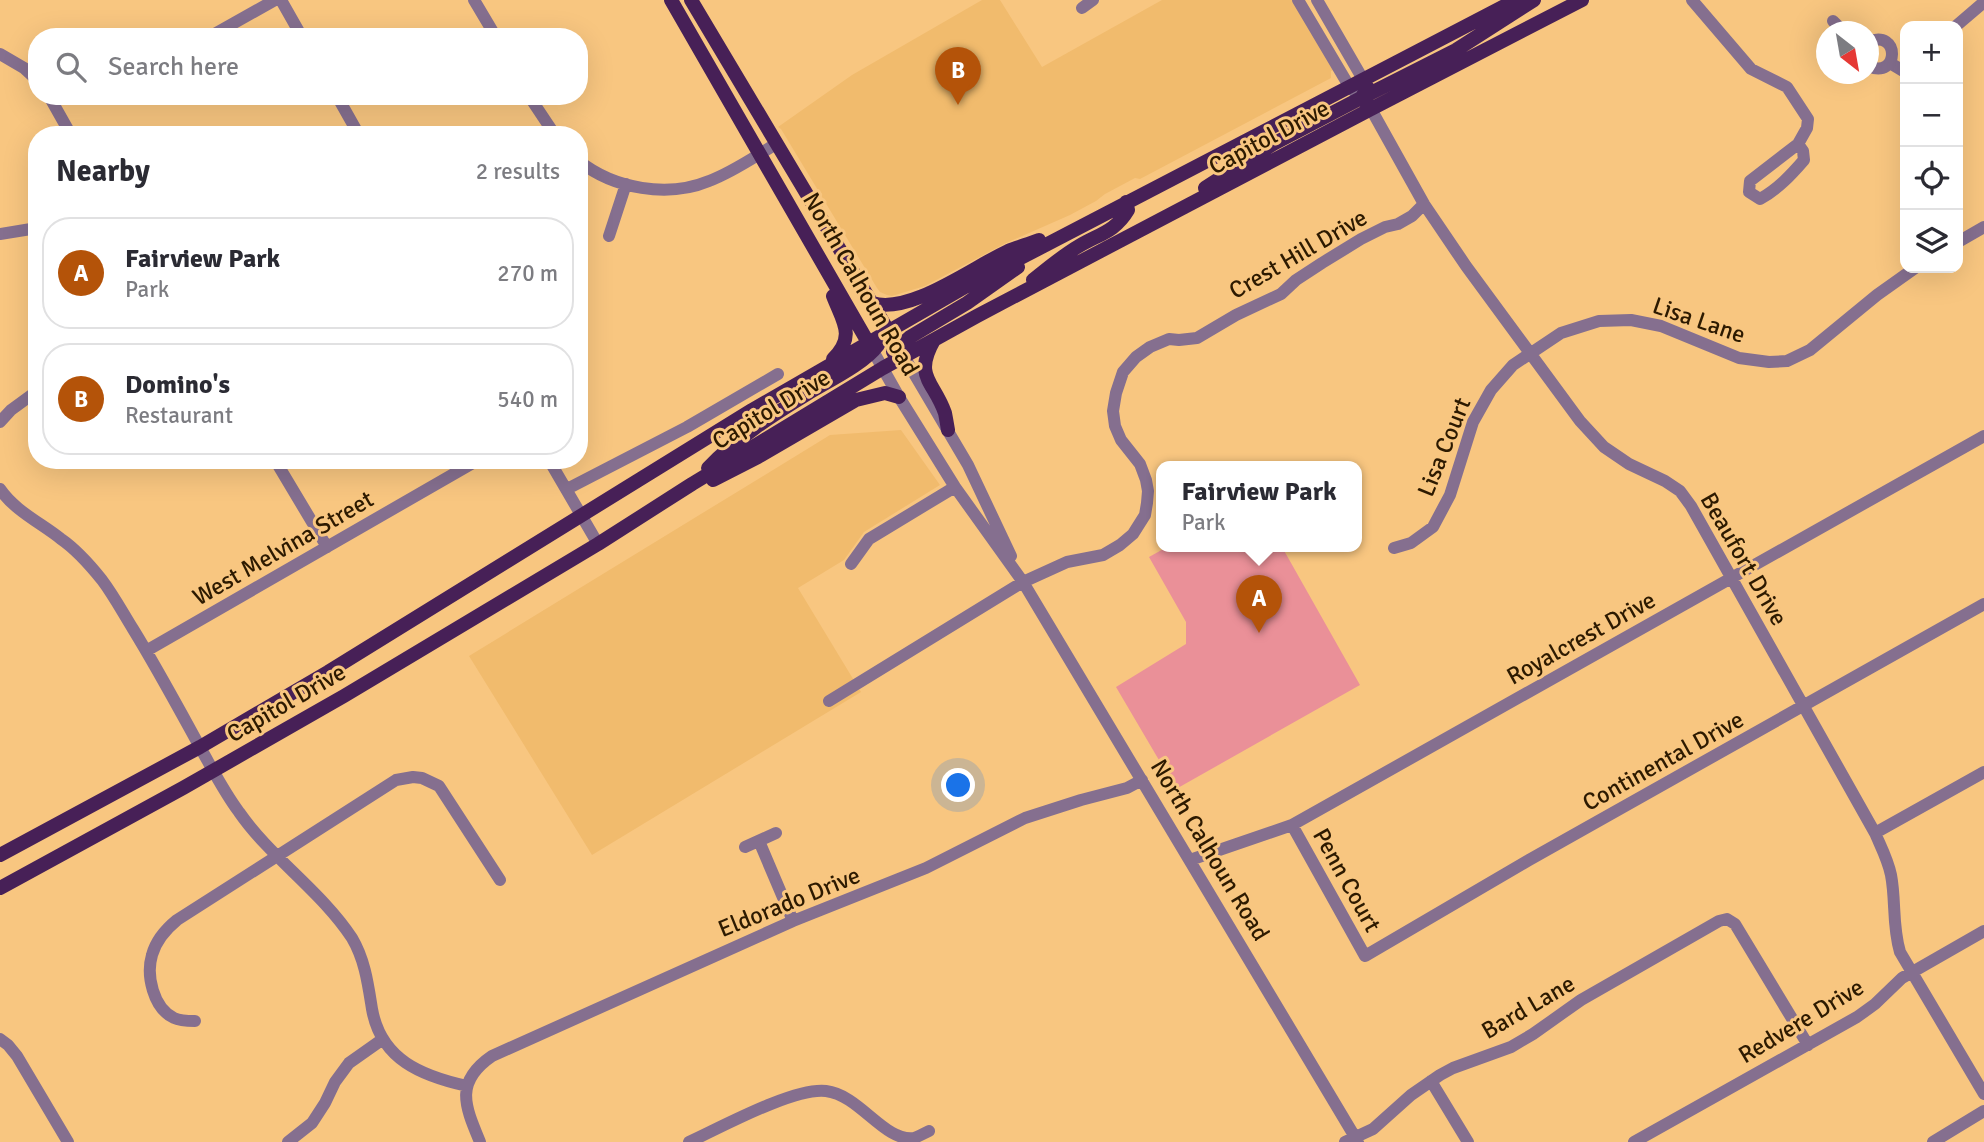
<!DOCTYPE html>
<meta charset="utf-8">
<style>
:root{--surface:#fff;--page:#f2f2f3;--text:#2b2b33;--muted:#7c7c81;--line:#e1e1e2;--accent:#b45309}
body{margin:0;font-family:Signika,sans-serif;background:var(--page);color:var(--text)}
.controls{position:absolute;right:21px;top:21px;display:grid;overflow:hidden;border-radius:14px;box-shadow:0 7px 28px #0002}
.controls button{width:63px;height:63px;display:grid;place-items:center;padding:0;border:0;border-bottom:2px solid var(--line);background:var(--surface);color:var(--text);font:35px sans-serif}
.compass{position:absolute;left:1816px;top:21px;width:63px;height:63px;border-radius:50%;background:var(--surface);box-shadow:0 7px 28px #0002;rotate:149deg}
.you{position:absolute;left:959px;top:786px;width:24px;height:24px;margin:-18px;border:5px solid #fff;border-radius:50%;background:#1a73e8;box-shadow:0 0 0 10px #1a73e833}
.badge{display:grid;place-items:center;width:46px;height:46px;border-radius:50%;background:var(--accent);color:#fff;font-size:23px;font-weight:700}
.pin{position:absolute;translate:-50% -58px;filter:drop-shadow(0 2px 4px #0008)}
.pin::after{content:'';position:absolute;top:37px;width:24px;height:21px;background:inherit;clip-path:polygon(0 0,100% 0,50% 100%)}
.popup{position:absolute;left:1156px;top:461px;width:206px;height:91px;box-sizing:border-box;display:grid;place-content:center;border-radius:14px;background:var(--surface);filter:drop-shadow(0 2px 5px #0005);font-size:23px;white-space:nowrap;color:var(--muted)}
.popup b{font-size:26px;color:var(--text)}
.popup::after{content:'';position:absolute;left:50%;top:100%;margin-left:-14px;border:14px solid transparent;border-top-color:var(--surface)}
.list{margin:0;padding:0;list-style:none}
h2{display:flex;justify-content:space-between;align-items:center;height:91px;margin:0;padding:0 28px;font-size:30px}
h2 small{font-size:23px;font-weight:400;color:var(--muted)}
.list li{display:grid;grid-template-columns:46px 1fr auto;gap:21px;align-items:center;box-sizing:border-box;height:112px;margin:0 14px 14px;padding:0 14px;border:2px solid var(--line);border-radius:28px}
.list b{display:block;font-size:26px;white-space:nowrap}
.list p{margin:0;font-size:23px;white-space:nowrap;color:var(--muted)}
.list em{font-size:23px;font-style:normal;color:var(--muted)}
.icon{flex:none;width:38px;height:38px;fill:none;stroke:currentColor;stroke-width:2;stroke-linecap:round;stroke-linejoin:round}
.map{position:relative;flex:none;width:1984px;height:1142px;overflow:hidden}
.search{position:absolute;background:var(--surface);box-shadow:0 7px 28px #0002;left:28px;top:28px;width:560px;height:77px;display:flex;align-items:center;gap:18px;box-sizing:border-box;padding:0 24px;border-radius:28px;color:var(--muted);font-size:26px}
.panel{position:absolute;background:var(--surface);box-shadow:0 7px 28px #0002;left:28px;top:126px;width:560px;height:343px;border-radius:28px}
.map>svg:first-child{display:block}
.built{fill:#f1bb6d}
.green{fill:#ea9098}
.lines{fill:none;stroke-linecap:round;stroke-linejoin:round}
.minor{stroke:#856f8f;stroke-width:12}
.major{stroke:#472057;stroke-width:14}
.labels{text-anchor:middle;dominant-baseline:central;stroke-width:6;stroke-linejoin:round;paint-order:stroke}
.street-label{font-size:24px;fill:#2d1a00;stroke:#f8c680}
</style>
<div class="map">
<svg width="1984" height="1142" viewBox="0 0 1984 1142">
<rect width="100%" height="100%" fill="#f8c680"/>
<path class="built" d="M982,0H1000L1042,67L1162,0H1293L1334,70L1331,71V78L1140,179L1135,178L1105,194L1096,201L1070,215L1004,244L925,286L892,296L887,295L880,292L877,288L781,129L778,127L852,75Z
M901,430L940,485L864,532L844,560L798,588L861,692L592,855L469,656L830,435Z"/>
<path class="green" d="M1167,547H1282L1360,685L1176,789L1116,687L1186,644V622L1149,557Z"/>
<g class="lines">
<path class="minor" d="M281,0L302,37
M474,0L496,37
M1298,0L1349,86L1371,109L1424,204L1466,266L1580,421L1604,447L1629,464L1665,481L1680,491L1691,506L1875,833C1881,847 1888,860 1891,875C1896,901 1892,925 1900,952L1984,1094
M1317,0L1368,88
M1692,0L1751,69L1787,87L1808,119L1807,128L1798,144L1750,181L1749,192L1760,199C1778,189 1791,175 1804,160L1803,151L1798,144
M1082,8L1093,0
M1833,21L1844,32
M1956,26L1984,2
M211,36L275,0
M1868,42C1900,28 1900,80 1868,66
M0,54L24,68L37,80
M1890,63L1905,72
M49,96L71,135
M337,96L359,135
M529,96L555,135
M579,161C614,189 668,198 709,181C733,172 754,157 776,144
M0,234L37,228
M609,236L626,184
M1958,242L1984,227
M899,348L968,465L1011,556
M873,351L899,397L955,487L1023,582L1358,1142
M0,422L11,410L37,391
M275,460L327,547
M549,460L598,544
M0,489C15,511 41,523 61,539C77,550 90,565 102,580C114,596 123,613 133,629C157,668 179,709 201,749C213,770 224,792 239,812C271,858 321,891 352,938C365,960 368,984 372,1009C381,1060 422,1076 467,1086
M567,489L687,427L778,374
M1394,548L1411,543L1433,527L1450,495L1473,422L1491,390L1513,365L1561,333L1599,321L1631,320L1661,326L1739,358L1769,362L1787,361L1810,350L1877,295L1915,268
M851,564L869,539L955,487
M146,651L478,460
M829,701L1023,582L1067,562L1103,555L1120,545L1133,534L1145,515L1147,503L1148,491L1146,480L1140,464L1121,440L1115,426L1113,411L1116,393L1123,372L1136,357L1150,347L1169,339L1179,340L1197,338L1236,315L1281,294L1296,280L1322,263L1361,239L1385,227L1398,224L1412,216L1424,204
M1292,825L1365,956L1529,860L1984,604
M1875,833L1984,772
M759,841L793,921
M745,847L776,833
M1190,860L1292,825L1984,436
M195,1021C188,1021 180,1021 174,1018C153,1008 146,975 152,955C156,940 166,929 177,920L396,780L413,777L422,778L439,786L500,880
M0,1039L8,1045L17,1056L68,1142
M1431,1081L1468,1142
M288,1142L312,1123L325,1103L335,1082L349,1063L383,1039
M480,1142C465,1106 454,1082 492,1056L793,921L926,868L1025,818L1081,800L1127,788L1142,780
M689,1142C720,1128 794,1087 826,1091C860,1095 884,1142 914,1138C919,1136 925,1133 929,1131
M1345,1142L1373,1129L1411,1095L1440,1075L1453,1068L1511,1047L1533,1034L1581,1000L1719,921L1727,919L1735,924L1808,1045
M1634,1142L1857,1017L1875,1004L1902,978L1984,931
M1933,1142L1984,1111"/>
<path class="major" d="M671,0L873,351
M691,0C760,116 829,231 898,347
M1364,101L1369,94L1456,50L1534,0
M1205,188L1273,144L1361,98L1368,88
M1033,280C1048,268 1062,256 1079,246C1099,234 1115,232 1128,210L1126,202
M833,296C843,322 856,336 833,359
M872,303C910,315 973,267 1008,251C1018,247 1029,244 1039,240
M934,340C913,377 934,381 945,413C946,418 947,424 948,430
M893,352L910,337L967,303L1018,267
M708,468C737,438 771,416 807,394C828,381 863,365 878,345
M713,480L758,457L856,400L885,393L899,397
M0,855L200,747L328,672L752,410L965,287L1516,0
M0,888L183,788L344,696L598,544L692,484L883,368L977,316L1371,109L1582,0"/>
</g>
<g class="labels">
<g class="street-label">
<text transform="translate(1269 137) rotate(-28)">Capitol Drive</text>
<text transform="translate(1298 254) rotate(-30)">Crest Hill Drive</text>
<text transform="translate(861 284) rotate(60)">North Calhoun Road</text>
<text transform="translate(1699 320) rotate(19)">Lisa Lane</text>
<text transform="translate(771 409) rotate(-31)">Capitol Drive</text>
<text transform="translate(1444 447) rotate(-68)">Lisa Court</text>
<text transform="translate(283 548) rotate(-30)">West Melvina Street</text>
<text transform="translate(1744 559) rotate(60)">Beaufort Drive</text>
<text transform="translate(1581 638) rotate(-29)">Royalcrest Drive</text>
<text transform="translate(286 703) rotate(-30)">Capitol Drive</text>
<text transform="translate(1663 761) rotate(-29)">Continental Drive</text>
<text transform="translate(1210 850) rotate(59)">North Calhoun Road</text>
<text transform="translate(1347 880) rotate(61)">Penn Court</text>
<text transform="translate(789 902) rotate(-22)">Eldorado Drive</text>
<text transform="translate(1528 1007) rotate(-30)">Bard Lane</text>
<text transform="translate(1801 1021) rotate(-31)">Redvere Drive</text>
</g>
</g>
</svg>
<div class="controls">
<button>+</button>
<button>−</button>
<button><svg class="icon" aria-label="locate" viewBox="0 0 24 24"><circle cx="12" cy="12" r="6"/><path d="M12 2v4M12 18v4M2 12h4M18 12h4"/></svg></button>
<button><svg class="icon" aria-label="layers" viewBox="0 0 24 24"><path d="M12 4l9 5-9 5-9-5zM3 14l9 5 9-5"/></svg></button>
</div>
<svg class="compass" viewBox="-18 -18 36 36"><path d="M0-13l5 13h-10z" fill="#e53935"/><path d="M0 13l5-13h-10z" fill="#7c7c81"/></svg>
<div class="you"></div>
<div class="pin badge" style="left:1259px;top:633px">A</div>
<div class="popup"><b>Fairview Park</b>Park</div>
<div class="pin badge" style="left:958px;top:105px">B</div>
<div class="search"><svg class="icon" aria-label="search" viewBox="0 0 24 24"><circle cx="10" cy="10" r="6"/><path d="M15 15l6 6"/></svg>Search here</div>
<section class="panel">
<h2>Nearby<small>2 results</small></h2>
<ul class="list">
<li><span class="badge">A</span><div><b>Fairview Park</b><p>Park</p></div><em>270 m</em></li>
<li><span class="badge">B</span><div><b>Domino's</b><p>Restaurant</p></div><em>540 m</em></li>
</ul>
</section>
</div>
